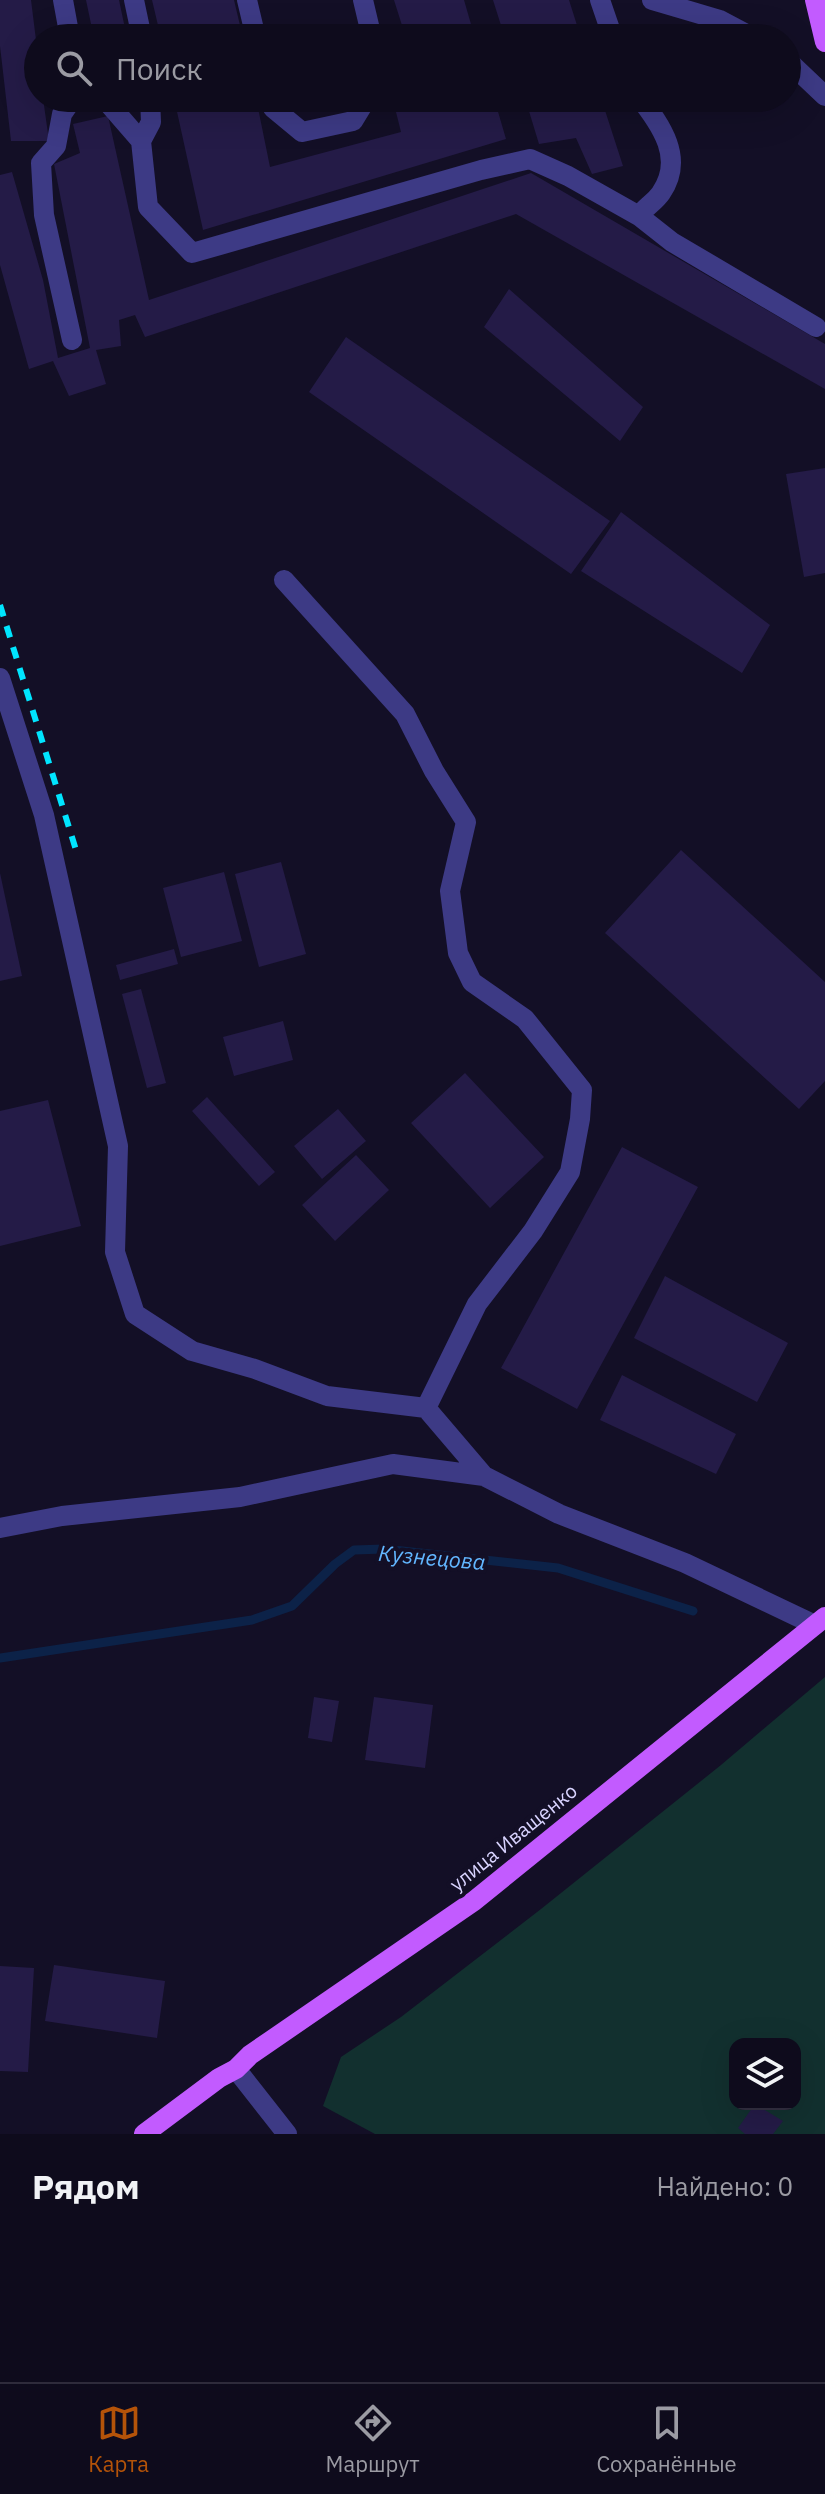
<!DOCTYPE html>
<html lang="ru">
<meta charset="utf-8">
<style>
:root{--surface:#0e0b1c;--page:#171425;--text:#f1f3f6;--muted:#9b9ba3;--line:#2e2b3b;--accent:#b45309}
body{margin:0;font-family:"IBM Plex Sans",sans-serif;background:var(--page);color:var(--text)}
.controls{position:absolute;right:24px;bottom:24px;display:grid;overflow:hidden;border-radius:16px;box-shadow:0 8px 32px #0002}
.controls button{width:72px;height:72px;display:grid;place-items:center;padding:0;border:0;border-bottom:2px solid var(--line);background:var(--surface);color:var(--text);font:40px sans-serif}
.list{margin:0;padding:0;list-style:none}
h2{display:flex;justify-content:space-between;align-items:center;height:104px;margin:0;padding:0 32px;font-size:34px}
h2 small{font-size:26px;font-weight:400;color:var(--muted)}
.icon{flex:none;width:44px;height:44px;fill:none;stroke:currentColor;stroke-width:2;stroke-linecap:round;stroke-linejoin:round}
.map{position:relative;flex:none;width:825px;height:2134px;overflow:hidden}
.search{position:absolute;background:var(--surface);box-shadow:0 8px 32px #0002;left:24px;right:24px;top:24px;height:88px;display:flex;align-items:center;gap:20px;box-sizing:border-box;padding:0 28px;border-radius:44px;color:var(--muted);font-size:30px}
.sheet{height:248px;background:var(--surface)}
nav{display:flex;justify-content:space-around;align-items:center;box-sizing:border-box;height:112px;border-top:2px solid var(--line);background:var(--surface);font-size:22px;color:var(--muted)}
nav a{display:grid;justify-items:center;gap:4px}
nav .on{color:var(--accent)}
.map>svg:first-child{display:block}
.green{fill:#12302f;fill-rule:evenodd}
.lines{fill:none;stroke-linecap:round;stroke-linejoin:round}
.stream{stroke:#0c2248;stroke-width:9}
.building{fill:#241b47}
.minor{stroke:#3d3a85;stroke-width:20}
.major{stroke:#c25bff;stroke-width:20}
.rail{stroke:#00e5ff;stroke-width:6;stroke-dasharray:12 10;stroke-linecap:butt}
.labels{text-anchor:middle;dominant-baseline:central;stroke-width:8;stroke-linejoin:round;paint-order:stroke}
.street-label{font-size:20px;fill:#d9d4ff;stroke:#130f26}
.water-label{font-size:22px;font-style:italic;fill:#62b6ff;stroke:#130f26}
</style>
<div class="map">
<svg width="825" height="2134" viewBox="0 0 825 2134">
<rect width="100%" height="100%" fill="#130f26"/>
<path class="green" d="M825,1677V2134H375L323,2106L341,2057L401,2017L541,1909L721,1765ZM735,2044H795V2104H735Z"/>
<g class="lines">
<path class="stream" d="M0,1658L252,1620L292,1606L335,1564L354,1550L384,1549L558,1568L693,1611"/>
</g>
<path class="building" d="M0,0H31L38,56V98H43L49,141H11L0,46Z
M86,0H119L127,38H94Z
M152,0H234L243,38H161Z
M394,0H464L475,38H406Z
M493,0H569L581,38H505Z
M125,98H139L142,110L130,111Z
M174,98H256L270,167L401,132L396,112L425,100V98H494L506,139L203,230Z
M525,98H601L623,166L592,174L576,138L539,144Z
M108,116L149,300L531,173L825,344V389L516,214L145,337L135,315L119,320L121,346L96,350L106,384L69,396L53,361L29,369L0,265V175L12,172L43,280L58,358L90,348L54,164L80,153L73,124Z
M509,289L643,407L620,441L484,327Z
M346,337L610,521L571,574L309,392Z
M825,468V573L804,577L786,474Z
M621,512L770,625L742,673L581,571Z
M681,850L825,982V1081L799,1109L605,933Z
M281,862L306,954L259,967L235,874Z
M224,872L242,941L181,957L163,888Z
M0,873L22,976L0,981Z
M174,949L178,964L120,980L116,965Z
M141,989L166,1083L147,1088L122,994Z
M283,1021L293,1060L234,1076L223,1037Z
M465,1073L544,1157L490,1208L411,1123Z
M207,1097L275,1172L259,1186L192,1111Z
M48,1100L81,1226L0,1246V1111Z
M338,1109L366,1141L322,1179L294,1146Z
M622,1147L698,1187L577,1409L501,1368Z
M356,1155L389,1190L335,1241L302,1205Z
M665,1276L788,1343L757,1402L634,1338Z
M622,1375L736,1434L716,1474L600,1420Z
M314,1697L339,1701L332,1742L308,1738Z
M374,1697L433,1705L425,1768L365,1760Z
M54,1965L165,1981L157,2038L45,2021Z
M0,1966L34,1968L28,2072L0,2071Z
M755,2104L783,2121L773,2134H745L738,2128Z"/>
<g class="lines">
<path class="minor" d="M63,0L70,38
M134,0L142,38
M247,0L256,38
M363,0L372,38
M600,0L613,38
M652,0L720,20L754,38
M787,60L825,96
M98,98L108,103L141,141
M150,98L151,122L141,141L148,207L192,253L481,170L530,159L568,176L639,216L672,242L816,327
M271,98L273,108L302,132L353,121L367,98
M639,216C645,207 655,202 661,193C685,158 661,126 640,98
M72,340L44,215L41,163L56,146L62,114L73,98
M284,580L405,714L434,771L466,822L450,891L458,953L472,982L525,1019L582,1090L580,1119L570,1172L533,1231L477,1304L426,1408L484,1476L559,1514L685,1563L815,1625
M0,678L44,815L118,1146L115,1252L135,1314L192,1351L255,1369L327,1396L426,1408
M0,1528L62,1516L240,1497L393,1464L484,1476
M236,2069L287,2134"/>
<path class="major" d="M815,0L825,42
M144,2134L219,2078L236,2069L250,2055L474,1901L825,1617"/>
<path class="rail" d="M0,605L76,850"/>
</g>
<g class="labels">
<g class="street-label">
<text transform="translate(513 1837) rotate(-39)">улица Иващенко</text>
</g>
<g class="water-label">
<text transform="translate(432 1557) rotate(5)">Кузнецова</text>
</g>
</g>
</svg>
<div class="controls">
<button><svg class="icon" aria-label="layers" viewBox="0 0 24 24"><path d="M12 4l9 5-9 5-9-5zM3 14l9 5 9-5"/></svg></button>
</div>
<div class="search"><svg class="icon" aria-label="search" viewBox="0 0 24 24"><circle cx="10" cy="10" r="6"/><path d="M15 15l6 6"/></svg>Поиск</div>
</div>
<section class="sheet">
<h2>Рядом<small>Найдено: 0</small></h2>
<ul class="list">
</ul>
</section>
<nav>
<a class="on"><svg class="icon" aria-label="map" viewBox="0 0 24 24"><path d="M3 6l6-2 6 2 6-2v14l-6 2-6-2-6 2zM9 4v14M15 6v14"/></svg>Карта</a>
<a><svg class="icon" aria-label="directions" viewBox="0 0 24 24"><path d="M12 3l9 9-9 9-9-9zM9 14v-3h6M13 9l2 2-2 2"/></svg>Маршрут</a>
<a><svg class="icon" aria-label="saved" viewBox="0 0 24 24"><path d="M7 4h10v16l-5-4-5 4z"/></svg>Сохранённые</a>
</nav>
